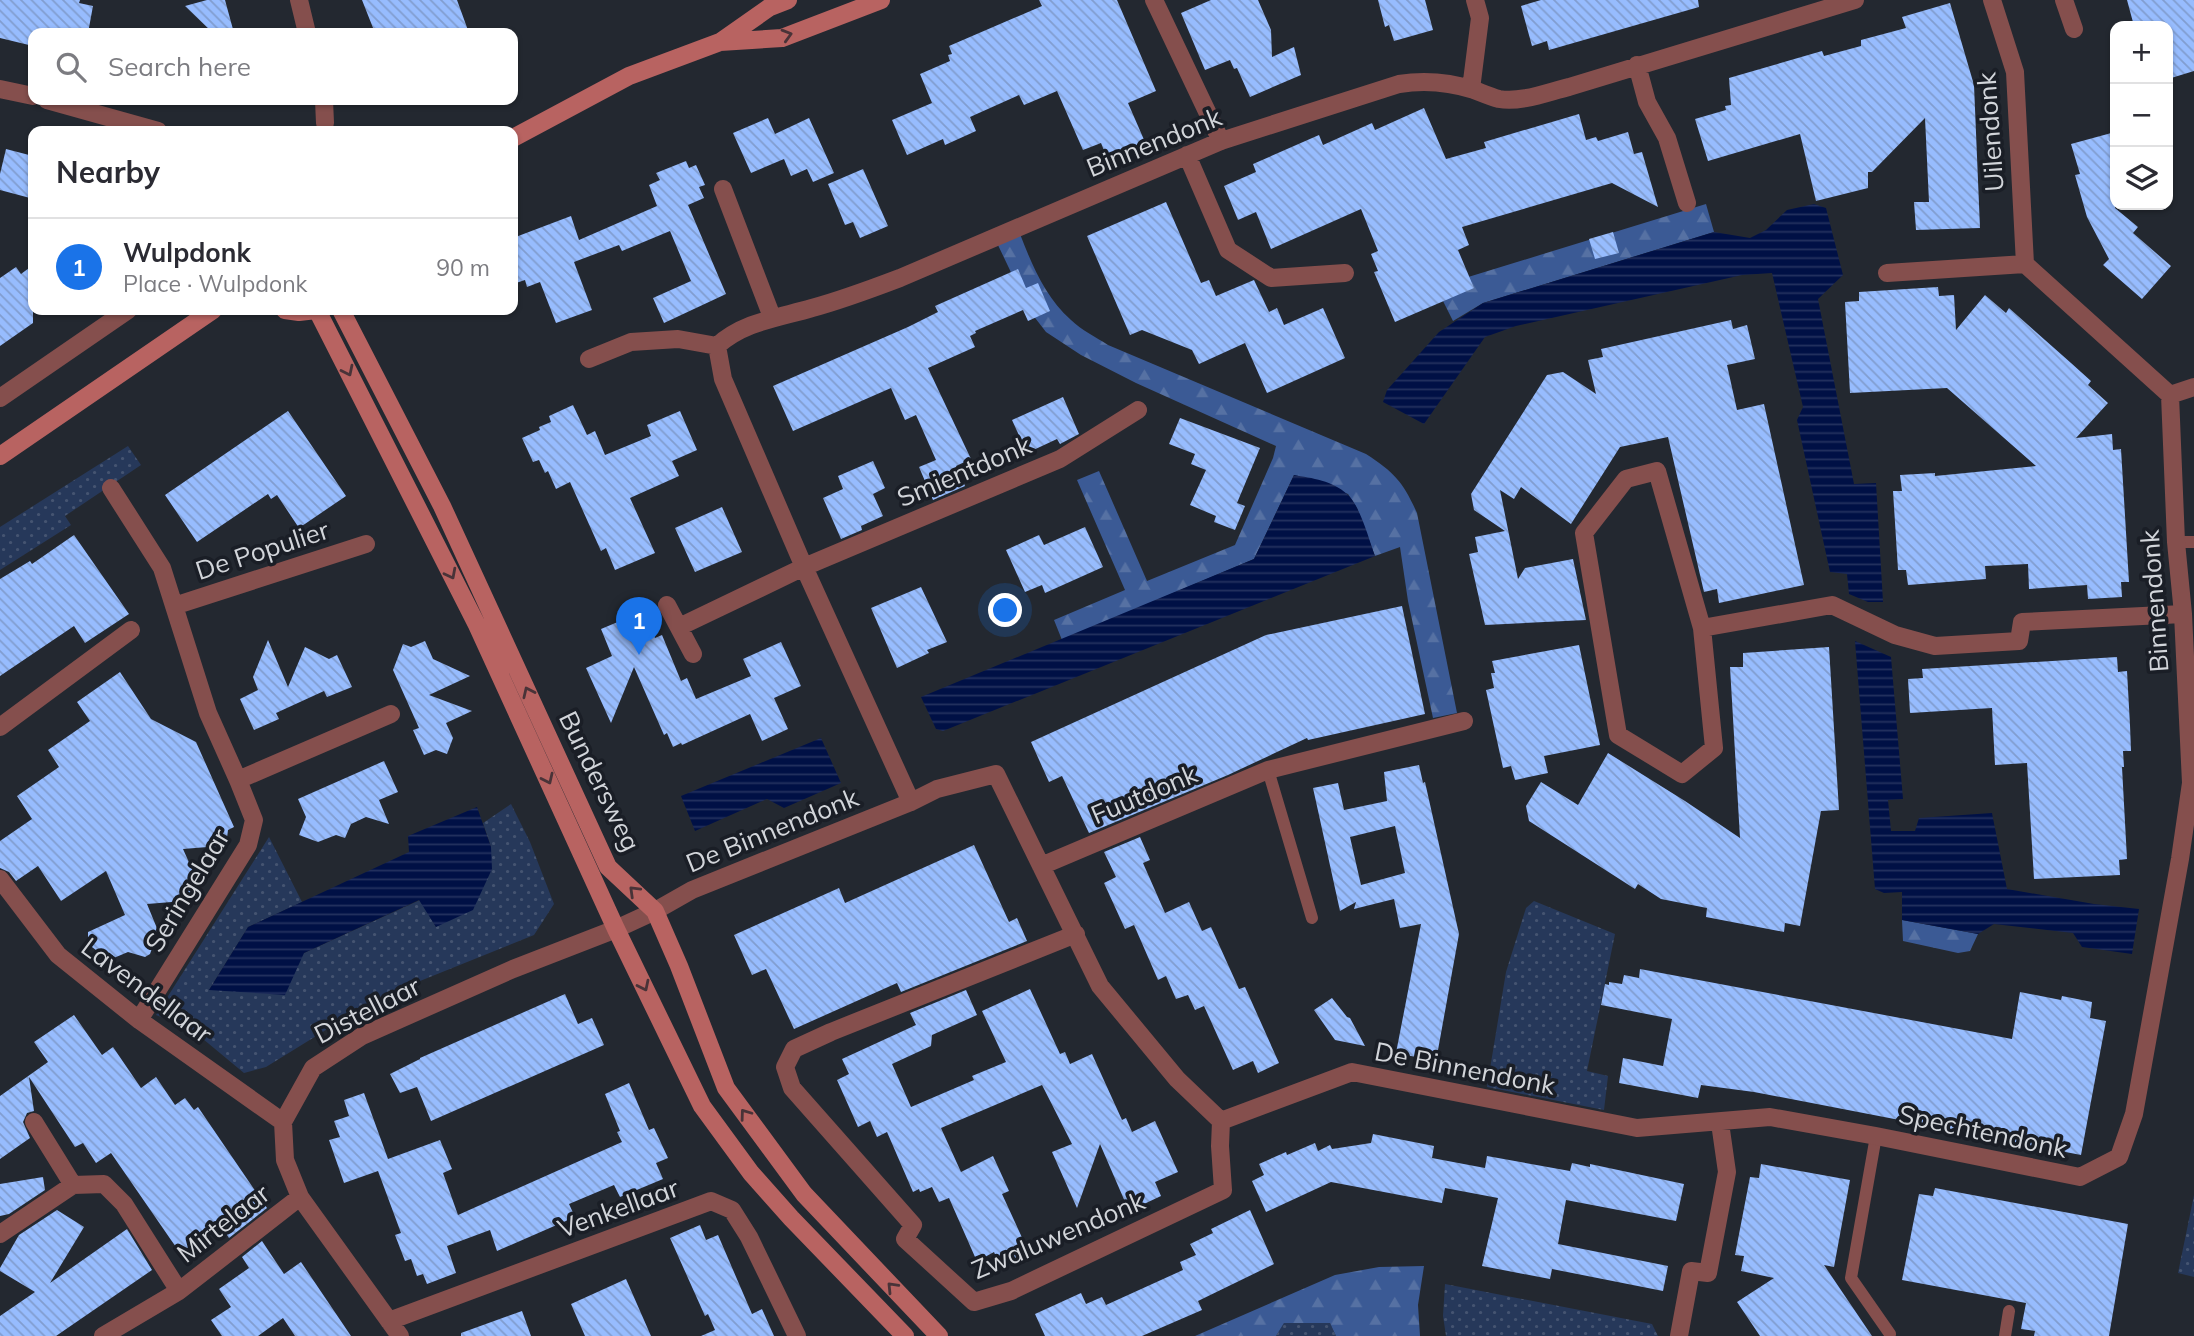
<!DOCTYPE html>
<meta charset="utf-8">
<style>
:root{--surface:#fff;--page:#f7f7f7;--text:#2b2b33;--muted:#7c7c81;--line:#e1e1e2;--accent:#1a73e8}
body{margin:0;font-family:Mulish,sans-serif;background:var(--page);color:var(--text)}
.controls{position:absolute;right:21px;top:21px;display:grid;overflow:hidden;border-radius:14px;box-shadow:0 2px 5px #0004}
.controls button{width:63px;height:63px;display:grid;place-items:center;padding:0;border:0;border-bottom:2px solid var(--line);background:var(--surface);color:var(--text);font:35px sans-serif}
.you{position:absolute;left:1006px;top:611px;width:24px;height:24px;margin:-18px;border:5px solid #fff;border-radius:50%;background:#1a73e8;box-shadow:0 0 0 10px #1a73e833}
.badge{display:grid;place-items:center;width:46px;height:46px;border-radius:50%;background:var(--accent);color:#fff;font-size:23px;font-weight:700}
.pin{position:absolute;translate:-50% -58px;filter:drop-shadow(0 2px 4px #0008)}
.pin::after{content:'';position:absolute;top:37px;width:24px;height:21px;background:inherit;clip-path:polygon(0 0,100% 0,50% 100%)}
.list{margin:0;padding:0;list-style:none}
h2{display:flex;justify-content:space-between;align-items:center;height:91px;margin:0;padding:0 28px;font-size:30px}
h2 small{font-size:23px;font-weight:400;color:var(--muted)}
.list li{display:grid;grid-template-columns:46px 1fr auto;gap:21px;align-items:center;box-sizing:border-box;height:98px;padding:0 28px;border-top:2px solid var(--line)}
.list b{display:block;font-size:26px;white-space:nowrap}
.list p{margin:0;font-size:23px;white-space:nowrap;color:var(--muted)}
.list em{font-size:23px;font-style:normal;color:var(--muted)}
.icon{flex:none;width:38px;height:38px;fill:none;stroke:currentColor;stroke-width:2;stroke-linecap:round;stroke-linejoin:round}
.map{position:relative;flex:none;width:2194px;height:1336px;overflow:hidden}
.search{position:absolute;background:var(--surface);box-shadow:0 2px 5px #0004;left:28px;top:28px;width:490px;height:77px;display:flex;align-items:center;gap:18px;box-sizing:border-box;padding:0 24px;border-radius:14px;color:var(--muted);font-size:26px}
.panel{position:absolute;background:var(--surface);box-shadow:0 2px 5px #0004;left:28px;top:126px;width:490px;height:189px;border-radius:14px}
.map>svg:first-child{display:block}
.grass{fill:url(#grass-dots)}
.forest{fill:url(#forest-firs)}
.water{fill:url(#water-rules)}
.building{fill:url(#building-back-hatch);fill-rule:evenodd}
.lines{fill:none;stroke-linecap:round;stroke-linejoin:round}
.lane{stroke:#854f4d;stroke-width:12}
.street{stroke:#854f4d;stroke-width:18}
.secondary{stroke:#b86361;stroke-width:18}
.oneway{stroke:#493338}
.labels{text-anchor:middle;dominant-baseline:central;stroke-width:7;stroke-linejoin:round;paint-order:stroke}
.street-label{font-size:26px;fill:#d2d5da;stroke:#1a1e26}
</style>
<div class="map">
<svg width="2194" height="1336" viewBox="0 0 2194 1336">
<defs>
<pattern id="grass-dots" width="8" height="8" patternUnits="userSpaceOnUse" patternTransform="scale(1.75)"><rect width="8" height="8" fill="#26385a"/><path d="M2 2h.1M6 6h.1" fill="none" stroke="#455471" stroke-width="1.8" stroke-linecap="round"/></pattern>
<pattern id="forest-firs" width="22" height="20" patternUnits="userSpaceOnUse" patternTransform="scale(1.75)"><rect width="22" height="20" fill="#3b5a95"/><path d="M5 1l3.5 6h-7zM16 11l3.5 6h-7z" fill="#5671a3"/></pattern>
<pattern id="water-rules" width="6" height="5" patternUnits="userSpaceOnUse" patternTransform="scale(1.75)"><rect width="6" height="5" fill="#001045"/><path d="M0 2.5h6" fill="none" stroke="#24325f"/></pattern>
<pattern id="building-back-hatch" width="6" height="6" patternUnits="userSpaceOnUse" patternTransform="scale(1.75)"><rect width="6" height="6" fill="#97bcfe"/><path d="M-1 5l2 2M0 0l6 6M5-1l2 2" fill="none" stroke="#819dcf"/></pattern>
</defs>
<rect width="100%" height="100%" fill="#232830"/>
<path class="grass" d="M128,446L141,465L65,516L71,525L0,570V527Z
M511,804L530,842L554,904L534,935L420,981L342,1020L266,1067L244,1073L191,1029L156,1015L269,837L302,902L248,927L209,990L304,953L420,900L436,927L491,847L483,823Z
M1534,901L1615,934L1587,1071L1608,1076L1604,1110L1487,1087L1506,972L1526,908Z
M2194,1195V1277L2178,1273Z
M1445,1284L1652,1324L1658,1336H1446L1443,1316Z
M1284,1323H1330L1336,1336H1276Z"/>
<path class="forest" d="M1706,204L1714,232L1483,303L1453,321L1442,299L1465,278Z
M1020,234C1032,265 1045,297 1071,320C1081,330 1096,337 1108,345L1366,454C1395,473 1403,482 1417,513L1457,713L1433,718L1408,601L1400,547L1375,556L1357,508L1348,494L1294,475L1254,559L1062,640L1054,620L1125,590L1077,480L1099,471L1147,581L1235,545L1273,458L1276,446L1136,383L1081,355L1046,332L1029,310L997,243Z
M1902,920L1978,934L1970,951L1958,953L1903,941Z
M1424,1266L1418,1305L1420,1336H1336L1330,1323H1284L1276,1336H1195L1335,1275L1379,1267Z"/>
<path class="water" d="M1814,204L1826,208L1843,275L1818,299L1854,484L1876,483L1883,602H1868L1849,594L1847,574L1830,572L1797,420L1803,407L1772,273L1742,275L1516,326L1485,337L1424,424L1383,402L1387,390L1439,332L1483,303L1714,232L1750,238L1766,230L1787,210Z
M1294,475C1312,478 1333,481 1347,494C1360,505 1369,540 1375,556L943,731L936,729L921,697L1254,559Z
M1855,641L1891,657L1903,799L1888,800L1891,831H1915L1919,818L1992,813L2007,889L2094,904L2139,909L2132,954L2082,947L2073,933L1994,924L1978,934L1902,920V892L1884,893L1875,889Z
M821,738L841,783L784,808L767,799L695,831L681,796Z
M477,807L491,847L492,869L473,910L436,927L419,900L304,953L285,995L209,990L248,927L409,852L408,836Z"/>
<path class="building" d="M0,0H80L79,3L93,6L88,33H33V46L0,38Z
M207,0H225L234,33H213L185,6Z
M362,0H457L469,33H375Z
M1039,0H1117L1156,91L1128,103L1145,142L1107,158L1101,143L1083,150L1057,91L1024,105L1019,95L970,117L976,131L945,145L943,139L907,155L892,120L932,103L920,74L950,61L948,55L952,54L949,46L1042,6Z
M1211,0H1258L1271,30L1272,57L1294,47L1301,75L1250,97L1237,68L1234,69L1230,60L1205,70L1181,13Z
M1378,0H1425L1433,30L1394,41L1389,25L1385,27Z
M1541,0H1698L1699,7L1549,50L1547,41L1532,46L1521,6Z
M2127,0H2194V71L2168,79V26H2134Z
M1950,3L1974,85L1980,228L1916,230L1914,202H1929L1925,118L1872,172H1868V188L1816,201L1800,134L1708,161L1695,119L1726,110L1725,106L1731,105L1729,78L1822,51L1824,56L1861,46V40L1906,28L1902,17Z
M1424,108L1446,159L1486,148L1484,142L1579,114L1586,140L1596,137L1598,141L1628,132L1634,154L1642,152L1658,207L1612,183L1462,227L1469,245L1458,250L1474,288L1395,322L1374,272L1378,271L1371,254L1378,251L1361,209L1271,249L1256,212L1238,220L1224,186L1256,172L1253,164L1319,135L1323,145L1372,123L1375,130Z
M768,118L775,134L809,118L834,173L813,182L807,169L791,176L784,159L751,173L733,133Z
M2115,132V208L2138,227L2133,233L2171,266L2142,299L2103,265L2109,259L2087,217L2075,175L2080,174L2071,144Z
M6,149L33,156V185L30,198L0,190V174Z
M686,161L689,168L696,165L705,185L699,187L704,198L688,205L726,294L664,323L653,298L691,281L670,231L622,251L619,245L574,262L592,310L556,323L540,282L527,287L525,280L513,284V238L571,216L579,240L657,206L649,185L660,180L656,173Z
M863,169L888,226L860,238L853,222L845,225L828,184Z
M1166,202L1201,283L1209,280L1216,296L1254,280L1269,312L1277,308L1284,325L1323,308L1345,358L1267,393L1245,343L1199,364L1192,350L1142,330L1130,335L1087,236Z
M1613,232L1619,253L1595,259L1589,239Z
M33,265V323L0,346V278L16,267L21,274Z
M1018,269L1026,288L1038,283L1050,311L1028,321L1023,310L975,331L976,333L970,336L975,347L928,368L971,459L956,466L965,486L933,500L919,467L936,460L916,415L905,420L891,388L793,431L773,386L908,327L938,312L935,306Z
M1938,287L1939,296L1954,295L1956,330L1985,295L2006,313L2009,308L2071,363L2091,381L2088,385L2108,403L2076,438L2112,434L2113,450L2121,449L2129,582H2121L2122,597L2088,599L2087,585L2029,589L2028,564L1985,566L1986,579L1908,585L1906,570H1898L1893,491H1902L1900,475L1935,473V476L2036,466L1947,388L1850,393L1845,302L1859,301V292Z
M1731,320L1733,329L1747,325L1755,359L1727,365L1737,410L1764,404L1804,585L1719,603L1717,589L1704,592L1668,437L1620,447L1571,524L1521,487L1514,499L1500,490L1518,579L1525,568L1573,559L1586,620L1485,625L1469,554L1478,552L1475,537L1505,531L1474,510L1471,494L1547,375L1563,372L1596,394L1588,360L1603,357L1601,349Z
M1063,397L1079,434L1060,444L1057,439L1027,453L1012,420Z
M573,405L587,435L595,431L605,455L651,436L647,425L680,411L697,450L672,461L679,476L630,498L655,553L615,570L606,548L601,551L570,482L556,489L548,471L545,473L539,460L533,462L522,438L540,430L539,427L551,422L549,416Z
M288,411L346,496L299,528L277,495L271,499L268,494L197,542L165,495Z
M1180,418L1260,448L1237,503L1245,506L1235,530L1214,522L1216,516L1190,505L1206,470L1191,464L1195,454L1169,444Z
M873,461L885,488L873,494L883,516L861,526L862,530L841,539L823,498L843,489L838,476Z
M722,507L742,552L695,572L675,528Z
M1085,527L1103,567L1045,593L1042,585L1025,592L1006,550L1039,535L1044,545Z
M74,535L129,614L85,643L74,626L0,676V579L30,561L32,564Z
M921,587L947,642L927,650L929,653L897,668L871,608Z
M1402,606L1425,714L1308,740L1307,738L1228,775L1089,833L1062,776L1049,782L1031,742L1266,635Z
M644,611L655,638L662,635L681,681L687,678L696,699L751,676L743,659L781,642L801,686L774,698L788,729L762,741L750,714L682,745L681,743L673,747L667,733L664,735L634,667L611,723L586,668L612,656L601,629Z
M268,640L288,687L305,647L329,659L337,655L352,687L327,697L324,691L276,713L279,719L254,730L240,699L258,690L253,677Z
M425,641L433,659L470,676L429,695L472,711L446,723L453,738L447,754L436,750L424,755L413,730L419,728L393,670L403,644L411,647Z
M1579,645L1600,745L1544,756L1548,773L1515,780L1511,766L1503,768L1486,690L1494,688L1491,673H1495L1492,661Z
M1829,647L1839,810L1821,811L1800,926L1785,923L1784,932L1706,917L1707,908L1661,899L1638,884L1635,889L1529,821L1526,806L1541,782L1578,805L1608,753L1685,801L1740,838L1730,667H1743V653Z
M2117,657L2118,672L2127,671L2130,725L2131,751H2123L2124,767H2122L2127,859L2119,860L2120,875L2034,879L2027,763L1995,765L1992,708L1910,713L1908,679L1923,678L1922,669Z
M120,672L151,719L196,742L234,827L228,830L227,838L220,846L183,849L196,878L189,895L184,901L147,904L161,938L155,940L150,954L145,957L128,952L109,960L88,944V932L125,915L106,871L61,901L38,866L16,881L9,872L0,868V841L32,819L17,796L59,767L48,750L90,721L77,702Z
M384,761L398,792L379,800L389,824L366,817L351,824L345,838L336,835L318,842L299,835L306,817L298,799Z
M1419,765L1423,783L1425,782L1459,934L1436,1061L1396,1053L1421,924L1400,928L1394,899L1354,909L1356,902L1340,911L1313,788L1338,783L1344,810L1387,801L1384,772ZM1395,826L1405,873L1361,885L1350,837Z
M1140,837L1150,860L1143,863L1165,913L1189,902L1202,931L1211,927L1239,989L1245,987L1279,1063L1258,1073L1253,1061L1233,1070L1204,1006L1195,1010L1188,995L1176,999L1166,976L1158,980L1134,925L1125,929L1104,883L1116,877L1104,852Z
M974,845L1009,922L1017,918L1027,941L901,992L897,983L794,1029L766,969L752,975L734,935L839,888L845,903Z
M1640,969L2012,1039L2020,992L2061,1000L2062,996L2092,1002L2090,1018L2106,1021L2081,1155L1754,1092L1701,1085L1698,1098L1619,1083L1623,1058L1663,1066L1672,1019L1601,1005L1605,984L1609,985V982L1622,984L1624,975L1639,978Z
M1030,989L1060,1054L1065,1052L1070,1064L1092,1054L1122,1120L1126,1118L1132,1132L1155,1121L1178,1172L1155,1182L1161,1196L1129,1211L1100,1144L1077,1208L1052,1152L1072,1144L1042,1085L941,1128L961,1172L993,1156L1009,1191L1002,1194L1030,1255L1001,1268L994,1252L983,1258L981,1255L975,1257L949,1198L939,1202L932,1187L920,1192L919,1189L913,1192L887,1132L877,1137L870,1121L858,1127L837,1080L849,1074L842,1059L916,1025L910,1013L966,990L977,1015L932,1035L931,1046L892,1064L911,1107L974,1080L972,1076L1006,1062L982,1011Z
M565,994L578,1024L592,1018L604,1045L431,1121L417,1087L400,1093L390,1074L420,1059V1058Z
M1332,998L1347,1017L1350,1018L1365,1046L1335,1040L1314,1010Z
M74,1015L102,1055L113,1047L141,1088L156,1077L175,1105L185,1098L194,1110L198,1107L267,1208L229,1238L221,1226L180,1253L111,1153L96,1163L83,1143L75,1147L29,1077L34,1111L27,1113L23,1122L30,1138L0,1159V1096L48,1062L34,1042Z
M629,1083L649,1130L654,1128L668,1158L656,1163L663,1179L620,1197L614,1185L569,1204L575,1217L497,1251L490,1230L447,1246L456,1273L427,1284L423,1274L417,1276L411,1259L405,1261L395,1235L401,1233L378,1171L344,1183L329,1140L340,1137L334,1121L349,1116L344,1100L364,1093L388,1159L440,1140L452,1169L443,1173L458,1215L622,1142L617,1132L620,1131L605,1094Z
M1373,1134L1434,1146L1432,1158L1485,1168L1487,1156L1570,1171L1572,1163L1590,1167V1164L1684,1184L1676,1221L1566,1200L1558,1244L1668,1266L1663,1291L1552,1269L1550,1279L1482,1266L1498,1198L1445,1188L1442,1203L1331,1182L1266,1212L1252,1181L1264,1175L1259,1164L1286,1152L1287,1155L1315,1143L1318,1151L1330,1145L1332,1149L1371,1143Z
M1761,1164L1850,1180L1834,1267L1824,1265L1872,1336H1760L1737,1302L1774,1278L1741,1271L1744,1256L1735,1255L1750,1177L1759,1178Z
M43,1177L45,1190L9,1214L0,1216V1184Z
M1935,1188L2128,1224L2109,1336H2034L2035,1331L2021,1329L2026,1303L1902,1280L1919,1194L1933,1196Z
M57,1210L84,1227L50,1283L127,1229L152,1270L56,1336H0V1316L35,1292L0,1271V1268L19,1235Z
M1250,1210L1274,1264L1198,1301L1202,1310L1142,1336H1045L1035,1314L1081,1293L1086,1304L1102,1297L1106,1305L1183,1270L1180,1262L1196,1255L1190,1244L1213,1233L1211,1229Z
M700,1225L706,1240L718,1235L752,1314L762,1309L774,1336H701L715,1330L708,1314L705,1316L670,1238Z
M262,1241L284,1274L301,1262L351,1336H295L283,1318L258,1336H222L211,1320L231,1307L219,1289L249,1268L242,1257Z
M626,1279L651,1336H585L571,1304Z
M522,1311L531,1336H461V1333Z"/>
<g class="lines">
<path class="lane" d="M2176,542H2194
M1268,770L1312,918
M1876,1136L1851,1278L1890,1334
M2005,1336L2009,1311"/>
<path class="street" d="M299,0L307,33
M1154,0L1221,141
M1992,0L2015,72L2025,264
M2064,0L2074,29
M1637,65L1647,102L1667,138L1687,203
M0,89L33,96
M1471,89L1480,18L1475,0
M47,100L158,131
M324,100L325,123
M1187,155L1228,250L1271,278L1345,273
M723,189L772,317
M1887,273L2025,264
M589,359L631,342L678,339L717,346
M2170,395L2194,387
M0,398L128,310
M111,488L162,568L208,713L238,780
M667,605L693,654
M174,606L366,544
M679,627L804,567L1060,459L1138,410
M1702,628L1657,471L1626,479L1584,533L1618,735L1682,774L1714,748L1702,628L1832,605L1895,635L1935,646L2019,641L2022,622L2183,614
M0,727L131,630
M911,802L804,567L723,379L717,346C743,322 778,318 812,308C842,300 871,289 900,278L1221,141L1399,84C1424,80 1449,82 1474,90C1482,93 1491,97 1499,99C1521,103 1548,92 1569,87L1855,0
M1041,866L1268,770L1464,721
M0,879L58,955L139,1020L283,1122
M1076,934L831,1032L794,1049L785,1067L792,1088L913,1225L905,1239L974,1302L1011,1291L1223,1190L1220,1146L1221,1121
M139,1020L248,845L254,820L238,780L391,714
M34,1122L73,1185
M0,1234L73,1185L104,1184L124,1204L179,1291
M389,1321L711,1201L732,1210L749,1237L797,1336
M103,1336L179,1291L300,1197
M400,1336L300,1197L285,1160L283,1122L313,1068L362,1036L513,969L616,929L655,911L692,890L911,802L937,789L996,774L1100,986L1177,1079L1221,1121L1352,1072L1637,1128L1770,1117L1876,1136L2080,1177L2119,1157L2134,1114L2180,859L2191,783L2183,614L2176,542L2170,395L2025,264
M1679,1336L1691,1271L1708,1273L1727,1172L1720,1123"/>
<path class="secondary" d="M720,42L782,38L881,0
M513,138L629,76L720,42L770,7L788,0
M285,310L299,312L316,310
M317,310L477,625L616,929L702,1106L751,1173L791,1218L905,1336
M341,310L442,506L608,867L655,911L679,966L726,1088L804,1194L939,1336
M0,456L213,310"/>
</g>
<defs><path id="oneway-chevron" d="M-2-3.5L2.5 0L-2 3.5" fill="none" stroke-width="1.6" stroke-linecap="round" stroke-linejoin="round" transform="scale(1.75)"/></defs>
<g class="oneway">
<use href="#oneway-chevron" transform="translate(787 35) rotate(-16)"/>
<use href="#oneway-chevron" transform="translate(348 371) rotate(64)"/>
<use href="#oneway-chevron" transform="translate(451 574) rotate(63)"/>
<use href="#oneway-chevron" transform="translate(528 692) rotate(-115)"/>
<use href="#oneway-chevron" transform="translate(548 779) rotate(65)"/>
<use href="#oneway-chevron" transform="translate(634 891) rotate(-136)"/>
<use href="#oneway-chevron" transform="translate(644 986) rotate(64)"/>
<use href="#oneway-chevron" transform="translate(745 1114) rotate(-126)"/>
<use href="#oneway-chevron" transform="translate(892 1287) rotate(-134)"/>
</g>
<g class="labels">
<g class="street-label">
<text transform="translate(1990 132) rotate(-94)">Uilendonk</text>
<text transform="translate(1154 142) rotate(-22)">Binnendonk</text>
<text transform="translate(964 471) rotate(-23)">Smientdonk</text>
<text transform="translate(262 550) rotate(-18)">De Populier</text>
<text transform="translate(2154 601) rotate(-94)">Binnendonk</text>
<text transform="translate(600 781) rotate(64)">Bundersweg</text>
<text transform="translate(1144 794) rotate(-23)">Fuutdonk</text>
<text transform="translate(772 830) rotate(-22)">De Binnendonk</text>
<text transform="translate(187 890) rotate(-59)">Seringelaar</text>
<text transform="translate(147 990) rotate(37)">Lavendellaar</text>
<text transform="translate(367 1010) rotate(-27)">Distellaar</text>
<text transform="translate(1465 1068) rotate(11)">De Binnendonk</text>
<text transform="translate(1983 1131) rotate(12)">Spechtendonk</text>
<text transform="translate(618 1208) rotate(-20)">Venkellaar</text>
<text transform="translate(223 1223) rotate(-38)">Mirtelaar</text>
<text transform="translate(1058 1235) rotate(-23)">Zwaluwendonk</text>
</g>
</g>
</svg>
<div class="controls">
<button>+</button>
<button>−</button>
<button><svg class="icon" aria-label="layers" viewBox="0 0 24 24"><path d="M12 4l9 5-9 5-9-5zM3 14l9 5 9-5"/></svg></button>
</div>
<div class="you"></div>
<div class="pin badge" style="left:639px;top:655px">1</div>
<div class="search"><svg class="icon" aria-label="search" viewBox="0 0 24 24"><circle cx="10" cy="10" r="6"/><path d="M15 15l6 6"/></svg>Search here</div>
<section class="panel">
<h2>Nearby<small></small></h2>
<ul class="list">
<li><span class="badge">1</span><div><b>Wulpdonk</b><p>Place · Wulpdonk</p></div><em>90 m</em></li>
</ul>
</section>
</div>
